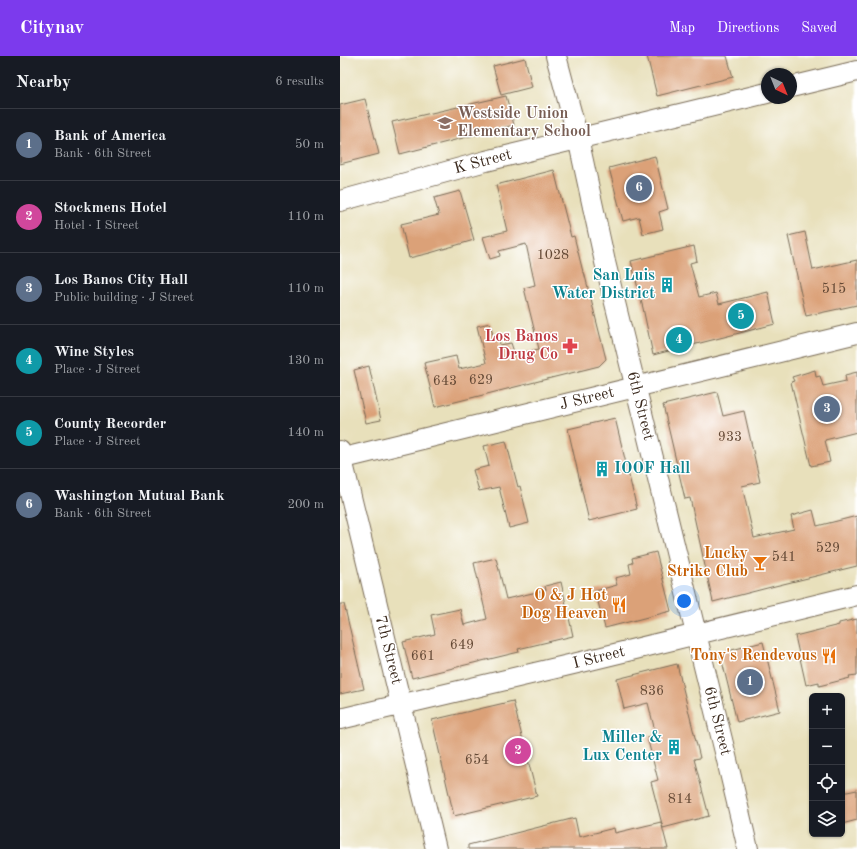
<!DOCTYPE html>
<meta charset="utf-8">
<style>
:root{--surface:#171b24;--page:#20242c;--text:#f1f3f6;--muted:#9ea1a6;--line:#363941;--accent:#7c3aed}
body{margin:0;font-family:"Old Standard TT",serif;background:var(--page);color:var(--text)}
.controls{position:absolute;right:12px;bottom:12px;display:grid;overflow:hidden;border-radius:6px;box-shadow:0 1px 3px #0004}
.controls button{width:36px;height:36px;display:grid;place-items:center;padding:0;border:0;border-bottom:1px solid var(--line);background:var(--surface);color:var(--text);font:20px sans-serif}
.compass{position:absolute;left:421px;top:12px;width:36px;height:36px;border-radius:50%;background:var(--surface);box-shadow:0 1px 3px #0004;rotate:137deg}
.you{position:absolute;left:344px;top:545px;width:14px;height:14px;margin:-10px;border:3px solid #fff;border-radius:50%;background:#1a73e8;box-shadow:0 0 0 6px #1a73e833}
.badge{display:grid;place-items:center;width:26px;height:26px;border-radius:50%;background:var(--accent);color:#fff;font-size:13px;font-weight:700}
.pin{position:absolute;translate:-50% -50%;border:2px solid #fff;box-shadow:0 1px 4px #0006}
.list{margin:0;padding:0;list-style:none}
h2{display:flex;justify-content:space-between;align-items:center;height:52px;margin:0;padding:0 16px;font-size:17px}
h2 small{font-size:13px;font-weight:400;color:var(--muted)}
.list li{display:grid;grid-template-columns:26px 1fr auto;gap:12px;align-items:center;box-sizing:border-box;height:72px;padding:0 16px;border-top:1px solid var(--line)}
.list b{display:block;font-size:15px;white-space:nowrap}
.list p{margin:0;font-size:13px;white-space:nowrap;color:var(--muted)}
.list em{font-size:13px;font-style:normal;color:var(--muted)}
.icon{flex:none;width:22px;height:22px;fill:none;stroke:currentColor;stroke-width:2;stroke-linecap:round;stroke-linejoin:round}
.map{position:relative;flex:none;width:517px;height:793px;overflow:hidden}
header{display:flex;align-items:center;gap:24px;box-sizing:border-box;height:56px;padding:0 20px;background:var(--accent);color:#fff}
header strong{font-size:19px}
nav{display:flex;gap:22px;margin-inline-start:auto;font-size:14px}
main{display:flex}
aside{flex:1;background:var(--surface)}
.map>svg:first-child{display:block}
.building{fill:#dba178}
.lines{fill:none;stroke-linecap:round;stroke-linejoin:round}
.minor-casing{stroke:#786a55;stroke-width:22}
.minor{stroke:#fff;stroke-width:20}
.labels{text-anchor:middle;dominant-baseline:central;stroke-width:3;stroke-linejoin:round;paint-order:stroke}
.number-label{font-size:14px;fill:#634834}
.education-label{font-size:16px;font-weight:bold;fill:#785e54;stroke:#fff;text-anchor:start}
.street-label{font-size:16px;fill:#3b2a1e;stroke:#fff}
.culture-label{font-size:16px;font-weight:bold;fill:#0d838f;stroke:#fff;text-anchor:end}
.health-label{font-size:16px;font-weight:bold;fill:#be3a42;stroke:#fff;text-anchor:end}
.food-label{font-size:16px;font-weight:bold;fill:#c56008;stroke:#fff;text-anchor:end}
</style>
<header>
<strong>Citynav</strong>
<nav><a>Map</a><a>Directions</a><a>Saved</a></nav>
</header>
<main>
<aside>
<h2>Nearby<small>6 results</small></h2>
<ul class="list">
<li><span class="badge" style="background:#5c6f8a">1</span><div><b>Bank of America</b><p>Bank · 6th Street</p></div><em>50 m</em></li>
<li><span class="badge" style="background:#d1479c">2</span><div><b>Stockmens Hotel</b><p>Hotel · I Street</p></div><em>110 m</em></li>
<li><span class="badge" style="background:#5c6f8a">3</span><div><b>Los Banos City Hall</b><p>Public building · J Street</p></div><em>110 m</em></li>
<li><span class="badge" style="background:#0f9aa8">4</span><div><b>Wine Styles</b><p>Place · J Street</p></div><em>130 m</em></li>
<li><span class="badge" style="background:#0f9aa8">5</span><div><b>County Recorder</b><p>Place · J Street</p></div><em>140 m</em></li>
<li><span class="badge" style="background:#5c6f8a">6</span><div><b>Washington Mutual Bank</b><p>Bank · 6th Street</p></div><em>200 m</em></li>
</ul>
</aside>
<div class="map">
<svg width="517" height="793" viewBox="0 0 517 793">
<rect width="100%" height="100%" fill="#fff"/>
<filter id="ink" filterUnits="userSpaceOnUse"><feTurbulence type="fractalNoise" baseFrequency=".025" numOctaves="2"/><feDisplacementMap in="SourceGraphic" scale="8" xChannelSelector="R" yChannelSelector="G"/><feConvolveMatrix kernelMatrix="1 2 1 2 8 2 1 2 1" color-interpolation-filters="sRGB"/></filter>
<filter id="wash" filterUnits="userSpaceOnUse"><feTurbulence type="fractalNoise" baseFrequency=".012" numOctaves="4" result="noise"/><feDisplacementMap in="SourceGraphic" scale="16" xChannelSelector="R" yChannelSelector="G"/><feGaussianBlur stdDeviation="0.9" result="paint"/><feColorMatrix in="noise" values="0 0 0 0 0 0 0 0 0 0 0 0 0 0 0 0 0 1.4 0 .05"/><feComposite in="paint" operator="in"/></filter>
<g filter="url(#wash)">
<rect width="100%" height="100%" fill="#e8e0bb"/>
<g id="blocks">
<path class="building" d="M307,0H387L393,21L317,40Z
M185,2L192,31L161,39L153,10Z
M166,40L174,69L60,98L52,66Z
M25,43L39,98L0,108V49Z
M315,100L328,153L319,156L323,173L303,178L299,161L283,165L269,112Z
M214,114L231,181L234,180L243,216H244L266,303L259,310L95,351L84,307L116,300L119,313L146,307L137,270L150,267L153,279L158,278L160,289L171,287L175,299L199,293L184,232L195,229L186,188L159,195L160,200L150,203L143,181L167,175L156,129Z
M120,135L134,184L90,197L69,202L61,168L99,159L94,142Z
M465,176L473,214L517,204V249L466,260L448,180Z
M354,190L357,205L350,207L359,241L376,237L379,248L428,236L435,268L313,299L303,252L291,205Z
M29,310L41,364L26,367L14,314Z
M475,314L476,321L480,320L483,330L506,325L505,319L517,316V376L485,384L490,406L471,410L451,326L454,325L452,321Z
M377,336L383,360L404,355L420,426L402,430L414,482L454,473L451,460L473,454L477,470L517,460V510L435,530L373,546L350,442L345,443L323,349Z
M275,362L297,453L249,465L228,373Z
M166,385L178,431L180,430L189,467L169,472L159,431L139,435L133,414L149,410L144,390Z
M316,496L331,555L265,572L255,535L277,529L275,522L291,518L289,508L293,507L292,502Z
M156,502L166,543L206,534L205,530L221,526L233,580L178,593L179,596L150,603L72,622L63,586L95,578L91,559L120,553L124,569L147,563L134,507Z
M0,548H4L24,633L0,638Z
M517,563V619L509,620L510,622L479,630V626L466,629L455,580L499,569V567Z
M423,586L440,655L397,666L380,597Z
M337,608L360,702L354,703L369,760L323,772L311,726L318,724L307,681L316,679L308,647L284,653L277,623Z
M173,645L197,740L114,760L92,664Z
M517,734V764L502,768V737Z
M235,762L239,781L274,772L275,777L321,766L328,793H128V789Z"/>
</g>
</g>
<g filter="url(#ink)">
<use href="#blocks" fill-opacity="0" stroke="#786a55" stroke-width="1"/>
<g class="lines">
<g class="minor-casing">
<path id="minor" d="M216,0L238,82L265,206L386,700L408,793
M451,31L517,15
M0,145L146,105L427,37
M0,395L96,793
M0,403L517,277
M0,663L250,604L517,539"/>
</g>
<use href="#minor" class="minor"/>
</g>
</g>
<defs>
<g id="school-bare" transform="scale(1.2)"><path d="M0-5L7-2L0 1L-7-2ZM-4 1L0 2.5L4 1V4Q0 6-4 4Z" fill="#8d6e63" stroke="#fff" stroke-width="2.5" paint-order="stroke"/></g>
<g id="building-bare" transform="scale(1.2)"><path d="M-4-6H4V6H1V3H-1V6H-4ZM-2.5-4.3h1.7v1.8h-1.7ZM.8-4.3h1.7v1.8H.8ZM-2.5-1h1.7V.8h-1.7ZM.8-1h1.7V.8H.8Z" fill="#0f9aa8" stroke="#fff" stroke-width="2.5" paint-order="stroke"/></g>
<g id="pharmacy-bare" transform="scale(1.2)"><path d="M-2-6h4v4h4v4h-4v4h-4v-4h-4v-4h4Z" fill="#e0444e" stroke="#fff" stroke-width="2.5" paint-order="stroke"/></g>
<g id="bar-bare" transform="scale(1.2)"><path d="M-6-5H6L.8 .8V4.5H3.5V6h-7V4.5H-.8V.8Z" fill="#e8710a" stroke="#fff" stroke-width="2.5" paint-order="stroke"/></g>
<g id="restaurant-bare" transform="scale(1.2)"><path d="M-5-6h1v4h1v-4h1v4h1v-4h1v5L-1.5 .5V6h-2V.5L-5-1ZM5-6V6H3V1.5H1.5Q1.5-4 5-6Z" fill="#e8710a" stroke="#fff" stroke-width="2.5" paint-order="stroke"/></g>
</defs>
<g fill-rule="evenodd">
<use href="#school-bare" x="105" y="67"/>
<use href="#building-bare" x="327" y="229"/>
<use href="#pharmacy-bare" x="230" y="290"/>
<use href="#building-bare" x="262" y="413"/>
<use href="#bar-bare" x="420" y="507"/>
<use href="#restaurant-bare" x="279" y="549"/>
<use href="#restaurant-bare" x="489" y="600"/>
<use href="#building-bare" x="334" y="691"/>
</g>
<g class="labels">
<g class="number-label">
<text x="213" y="199">1028</text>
<text x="494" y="233">515</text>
<text x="141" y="324">629</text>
<text x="105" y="325">643</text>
<text x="390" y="381">933</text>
<text x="488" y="492">529</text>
<text x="444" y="501">541</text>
<text x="122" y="589">649</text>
<text x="83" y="600">661</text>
<text x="312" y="635">836</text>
<text x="137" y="704">654</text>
<text x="340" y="743">814</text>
</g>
<g class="education-label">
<text x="117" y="58">Westside Union<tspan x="117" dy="18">Elementary School</tspan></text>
</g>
<g class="street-label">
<text transform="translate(143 106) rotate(-15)">K Street</text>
<text transform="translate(247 343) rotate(-14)">J Street</text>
<text transform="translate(300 350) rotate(76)">6th Street</text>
<text transform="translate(48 594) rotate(76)">7th Street</text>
<text transform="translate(259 602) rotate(-14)">I Street</text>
<text transform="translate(377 665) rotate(76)">6th Street</text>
</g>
<g class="culture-label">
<text x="315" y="220">San Luis<tspan x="315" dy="18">Water District</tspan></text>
<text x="274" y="413" text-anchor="start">IOOF Hall</text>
<text x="322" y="682">Miller &amp;<tspan x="322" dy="18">Lux Center</tspan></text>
</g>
<g class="health-label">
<text x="218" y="281">Los Banos<tspan x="218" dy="18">Drug Co</tspan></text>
</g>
<g class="food-label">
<text x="408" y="498">Lucky<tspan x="408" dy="18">Strike Club</tspan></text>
<text x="267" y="540">O &amp; J Hot<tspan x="267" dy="18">Dog Heaven</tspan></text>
<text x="477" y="600">Tony's Rendevous</text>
</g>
</g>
</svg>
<div class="controls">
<button>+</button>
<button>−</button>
<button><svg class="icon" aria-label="locate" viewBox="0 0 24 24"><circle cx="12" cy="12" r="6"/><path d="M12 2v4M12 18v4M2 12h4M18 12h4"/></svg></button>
<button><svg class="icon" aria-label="layers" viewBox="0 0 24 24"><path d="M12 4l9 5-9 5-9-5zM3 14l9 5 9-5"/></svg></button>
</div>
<svg class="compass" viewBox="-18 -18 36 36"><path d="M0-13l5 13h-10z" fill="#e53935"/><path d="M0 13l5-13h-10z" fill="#9ea1a6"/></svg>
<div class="you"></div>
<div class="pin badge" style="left:410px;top:626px;background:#5c6f8a">1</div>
<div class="pin badge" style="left:178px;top:695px;background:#d1479c">2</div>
<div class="pin badge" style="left:487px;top:353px;background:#5c6f8a">3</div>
<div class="pin badge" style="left:339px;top:284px;background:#0f9aa8">4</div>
<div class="pin badge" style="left:401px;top:260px;background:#0f9aa8">5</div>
<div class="pin badge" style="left:299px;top:132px;background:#5c6f8a">6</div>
</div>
</main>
